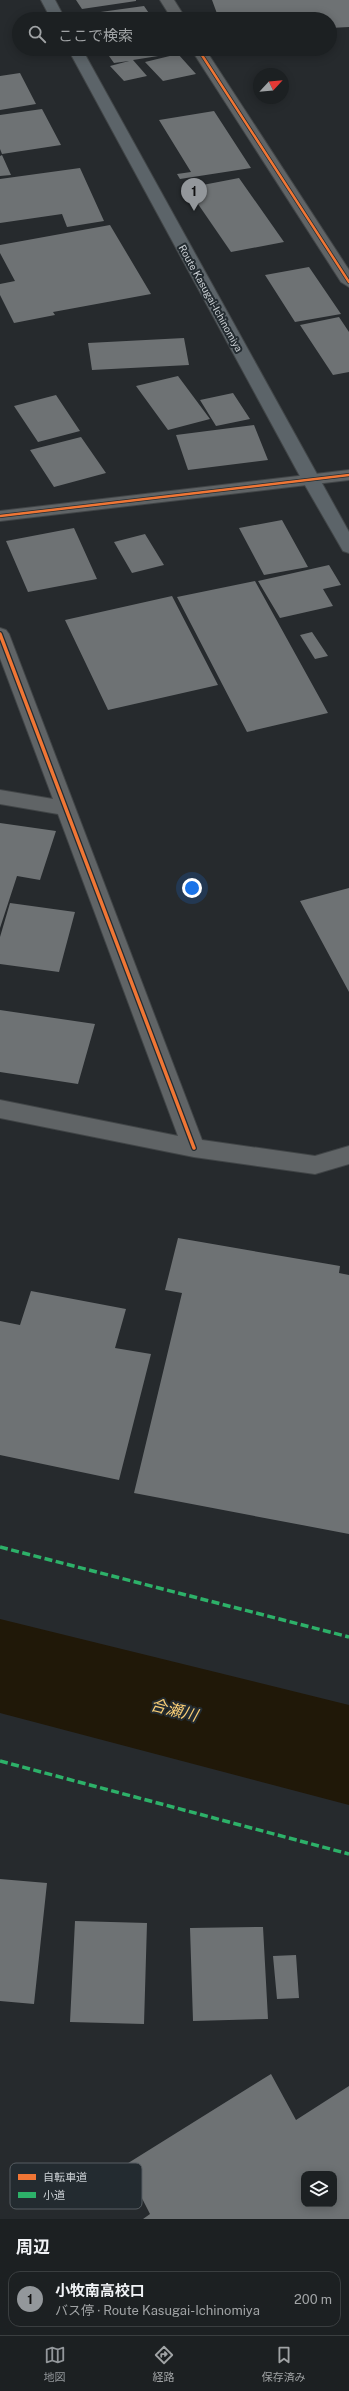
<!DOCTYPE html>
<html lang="ja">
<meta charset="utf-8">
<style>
:root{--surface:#1c2022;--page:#25282a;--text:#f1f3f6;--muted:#a0a3a5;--line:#3a3e40;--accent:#93979b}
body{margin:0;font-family:"Public Sans","Noto Sans JP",sans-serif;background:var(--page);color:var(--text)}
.controls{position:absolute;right:12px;bottom:12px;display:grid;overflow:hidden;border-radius:8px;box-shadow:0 2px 10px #0003}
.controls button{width:36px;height:36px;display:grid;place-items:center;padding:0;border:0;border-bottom:1px solid var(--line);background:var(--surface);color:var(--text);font:20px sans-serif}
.compass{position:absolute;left:253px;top:68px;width:36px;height:36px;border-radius:50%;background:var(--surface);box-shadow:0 2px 10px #0003;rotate:64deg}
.you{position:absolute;left:192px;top:888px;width:14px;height:14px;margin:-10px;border:3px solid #fff;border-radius:50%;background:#1a73e8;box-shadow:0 0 0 6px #1a73e833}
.badge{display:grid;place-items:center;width:26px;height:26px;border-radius:50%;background:var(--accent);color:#111;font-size:13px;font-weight:700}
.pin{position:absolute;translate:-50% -33px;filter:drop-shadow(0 1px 2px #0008)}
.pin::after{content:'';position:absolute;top:21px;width:14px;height:12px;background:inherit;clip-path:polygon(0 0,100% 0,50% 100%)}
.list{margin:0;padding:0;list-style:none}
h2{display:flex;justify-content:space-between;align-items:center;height:52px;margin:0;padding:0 16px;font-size:17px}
h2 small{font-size:13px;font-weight:400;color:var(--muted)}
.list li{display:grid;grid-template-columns:26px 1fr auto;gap:12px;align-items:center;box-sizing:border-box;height:56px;margin:0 8px 8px;padding:0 8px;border:1px solid var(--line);border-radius:12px}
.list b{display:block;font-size:15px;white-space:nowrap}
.list p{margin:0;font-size:13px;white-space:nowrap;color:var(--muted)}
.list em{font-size:13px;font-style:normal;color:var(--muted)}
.icon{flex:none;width:22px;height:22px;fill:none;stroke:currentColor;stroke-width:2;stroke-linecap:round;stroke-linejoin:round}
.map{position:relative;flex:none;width:349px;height:2219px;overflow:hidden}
.search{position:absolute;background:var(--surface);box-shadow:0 2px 10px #0003;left:12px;right:12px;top:12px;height:44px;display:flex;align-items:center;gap:10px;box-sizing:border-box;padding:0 14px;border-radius:22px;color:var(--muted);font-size:15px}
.sheet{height:116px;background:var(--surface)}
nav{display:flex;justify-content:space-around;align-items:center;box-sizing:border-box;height:56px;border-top:1px solid var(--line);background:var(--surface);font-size:11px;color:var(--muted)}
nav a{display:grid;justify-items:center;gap:2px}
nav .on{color:var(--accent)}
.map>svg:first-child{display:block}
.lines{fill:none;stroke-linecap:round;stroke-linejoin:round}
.river{fill:#201808;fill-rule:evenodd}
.building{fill:#6e7274;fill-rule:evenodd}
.street-casing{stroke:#414547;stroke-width:2}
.secondary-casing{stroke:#414547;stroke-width:2}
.primary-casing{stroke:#414547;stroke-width:2}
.street{fill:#606466;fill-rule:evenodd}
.secondary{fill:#606466;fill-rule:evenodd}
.primary{fill:#5c6469;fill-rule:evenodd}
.quiet{stroke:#2db169;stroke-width:3.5;stroke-dasharray:8 3.5;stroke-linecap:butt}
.cycleway-far1-casing{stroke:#232b30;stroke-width:4}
.cycleway-casing{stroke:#232b30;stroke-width:6}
.cycleway-far1{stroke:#f07635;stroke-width:2.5}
.cycleway{stroke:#f07635;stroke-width:3.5}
.labels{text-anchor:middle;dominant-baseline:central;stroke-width:4;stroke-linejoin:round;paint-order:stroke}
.far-street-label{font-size:10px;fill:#cdd2d6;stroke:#232b30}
.near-water-label{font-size:16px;font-style:italic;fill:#f9ce76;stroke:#232b30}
.key{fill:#232b30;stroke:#565d62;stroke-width:1}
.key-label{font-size:11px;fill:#cdd2d6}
</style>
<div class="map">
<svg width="349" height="2219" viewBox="0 0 349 2219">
<rect width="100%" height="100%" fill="#262a2d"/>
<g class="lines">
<path class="river" d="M0,1619L349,1705V1805L0,1713Z"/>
</g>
<path class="building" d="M76,0H136V1L82,9Z
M212,0H349V27L330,28V19H219Z
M144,6L151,16L133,19H88L86,14Z
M104,49H175L177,53L133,60L147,76L124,81L110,66L129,61L114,63Z
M178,54L196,74L163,81L145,62Z
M20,73L36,104L0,110V76Z
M42,109L61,145L2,154L0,149V115Z
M214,111L251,168L180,179L177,174L191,172L159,120Z
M2,155L11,175L0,176V156Z
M80,168L104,221L67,227L62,214L0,223V179Z
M239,178L284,242L231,252L187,188Z
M110,225L151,294L53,312L55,315L14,323L0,295V284L15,281L0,253V245Z
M309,267L341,314L295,322L265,275Z
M339,317L349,332V372L333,375L300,325Z
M184,338L189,365L92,370L88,343Z
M178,376L210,419L168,430L136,386Z
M233,393L250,419L216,426L200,400Z
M56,395L80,431L38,442L14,406Z
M254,425L268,460L188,470L176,435Z
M81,437L106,473L54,487L30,450Z
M282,520L308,567L264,575L239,528Z
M74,528L97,579L28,592L6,541Z
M145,534L164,565L132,573L114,542Z
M329,565L341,585L323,589L333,606L280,618L258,581Z
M255,581L328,713L247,732L177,597Z
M172,596L218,685L108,710L65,620Z
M312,632L328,656L315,659L300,635Z
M0,823L56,831L40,880L17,876L0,928Z
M349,888V992L300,901Z
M10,903L75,912L59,972L0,964V937Z
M0,1010L95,1024L78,1084L0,1072Z
M178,1238L340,1266L339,1273L349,1275V1534L134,1493L182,1293L165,1290Z
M31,1291L126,1309L115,1348L151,1354L119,1480L0,1455V1321L20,1325Z
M0,1879L47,1883L34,2004L0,2001Z
M75,1921L147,1923L144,2024L70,2022Z
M263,1927L268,2019L193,2021L190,1928Z
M296,1955L299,1998L277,1999L273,1956Z
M271,2074L296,2120L349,2086V2219H143L150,2214L125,2165ZM304,2174H334V2204H304Z"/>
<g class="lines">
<g class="street-casing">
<path id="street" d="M160,0H174L186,19H172Z
M191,49H205L349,270V287L341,282Z
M0,628L6,630L9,634L202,1140L315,1156L349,1146V1164L315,1174L194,1157L0,1118V1100L178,1136L58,814L0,804V790L53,799L0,658Z"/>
</g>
<g class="secondary-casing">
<path id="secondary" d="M349,470V480L0,521V511Z"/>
</g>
<g class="primary-casing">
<path id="primary" d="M41,0H55L65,19H51Z
M68,49H82L349,532V553L343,551L302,480Z"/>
</g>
<use href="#street" class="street"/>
<use href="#secondary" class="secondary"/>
<use href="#primary" class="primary"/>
<path class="quiet" d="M0,1547L349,1637
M0,1761L349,1854"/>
<g class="cycleway-far1-casing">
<path id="cycleway-far1" d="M198,49L349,282
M0,516L349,475"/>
</g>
<g class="cycleway-casing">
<path id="cycleway" d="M0,634L194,1148"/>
</g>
<use href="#cycleway-far1" class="cycleway-far1"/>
<use href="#cycleway" class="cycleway"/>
</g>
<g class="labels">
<g class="far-street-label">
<text transform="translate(211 298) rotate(61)">Route Kasugai-Ichinomiya</text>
</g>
<g class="near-water-label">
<text transform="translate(174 1710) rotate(14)">合瀬川</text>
</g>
</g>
<rect x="10" y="2163" width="132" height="46" rx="6" class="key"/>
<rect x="18" y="2174" width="18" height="6" fill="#f07635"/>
<rect x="18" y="2192" width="18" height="6" fill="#2db169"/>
<g class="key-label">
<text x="43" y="2181">自転車道</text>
<text x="43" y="2199">小道</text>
</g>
</svg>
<div class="controls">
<button><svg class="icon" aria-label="layers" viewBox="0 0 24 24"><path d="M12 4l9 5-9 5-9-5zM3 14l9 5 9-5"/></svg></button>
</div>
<svg class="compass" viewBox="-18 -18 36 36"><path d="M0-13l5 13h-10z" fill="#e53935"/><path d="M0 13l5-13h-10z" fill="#a0a3a5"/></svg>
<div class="you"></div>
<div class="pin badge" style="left:194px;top:211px">1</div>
<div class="search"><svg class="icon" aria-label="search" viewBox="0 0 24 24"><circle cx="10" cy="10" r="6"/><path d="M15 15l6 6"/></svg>ここで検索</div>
</div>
<section class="sheet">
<h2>周辺<small></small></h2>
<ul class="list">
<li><span class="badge">1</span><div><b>小牧南高校口</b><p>バス停 · Route Kasugai-Ichinomiya</p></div><em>200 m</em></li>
</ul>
</section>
<nav>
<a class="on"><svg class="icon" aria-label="map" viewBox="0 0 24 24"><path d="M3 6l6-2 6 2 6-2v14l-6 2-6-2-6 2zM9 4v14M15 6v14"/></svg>地図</a>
<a><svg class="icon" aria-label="directions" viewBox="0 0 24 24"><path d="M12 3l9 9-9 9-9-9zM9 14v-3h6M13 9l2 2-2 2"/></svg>経路</a>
<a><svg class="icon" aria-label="saved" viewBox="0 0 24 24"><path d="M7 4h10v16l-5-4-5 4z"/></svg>保存済み</a>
</nav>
